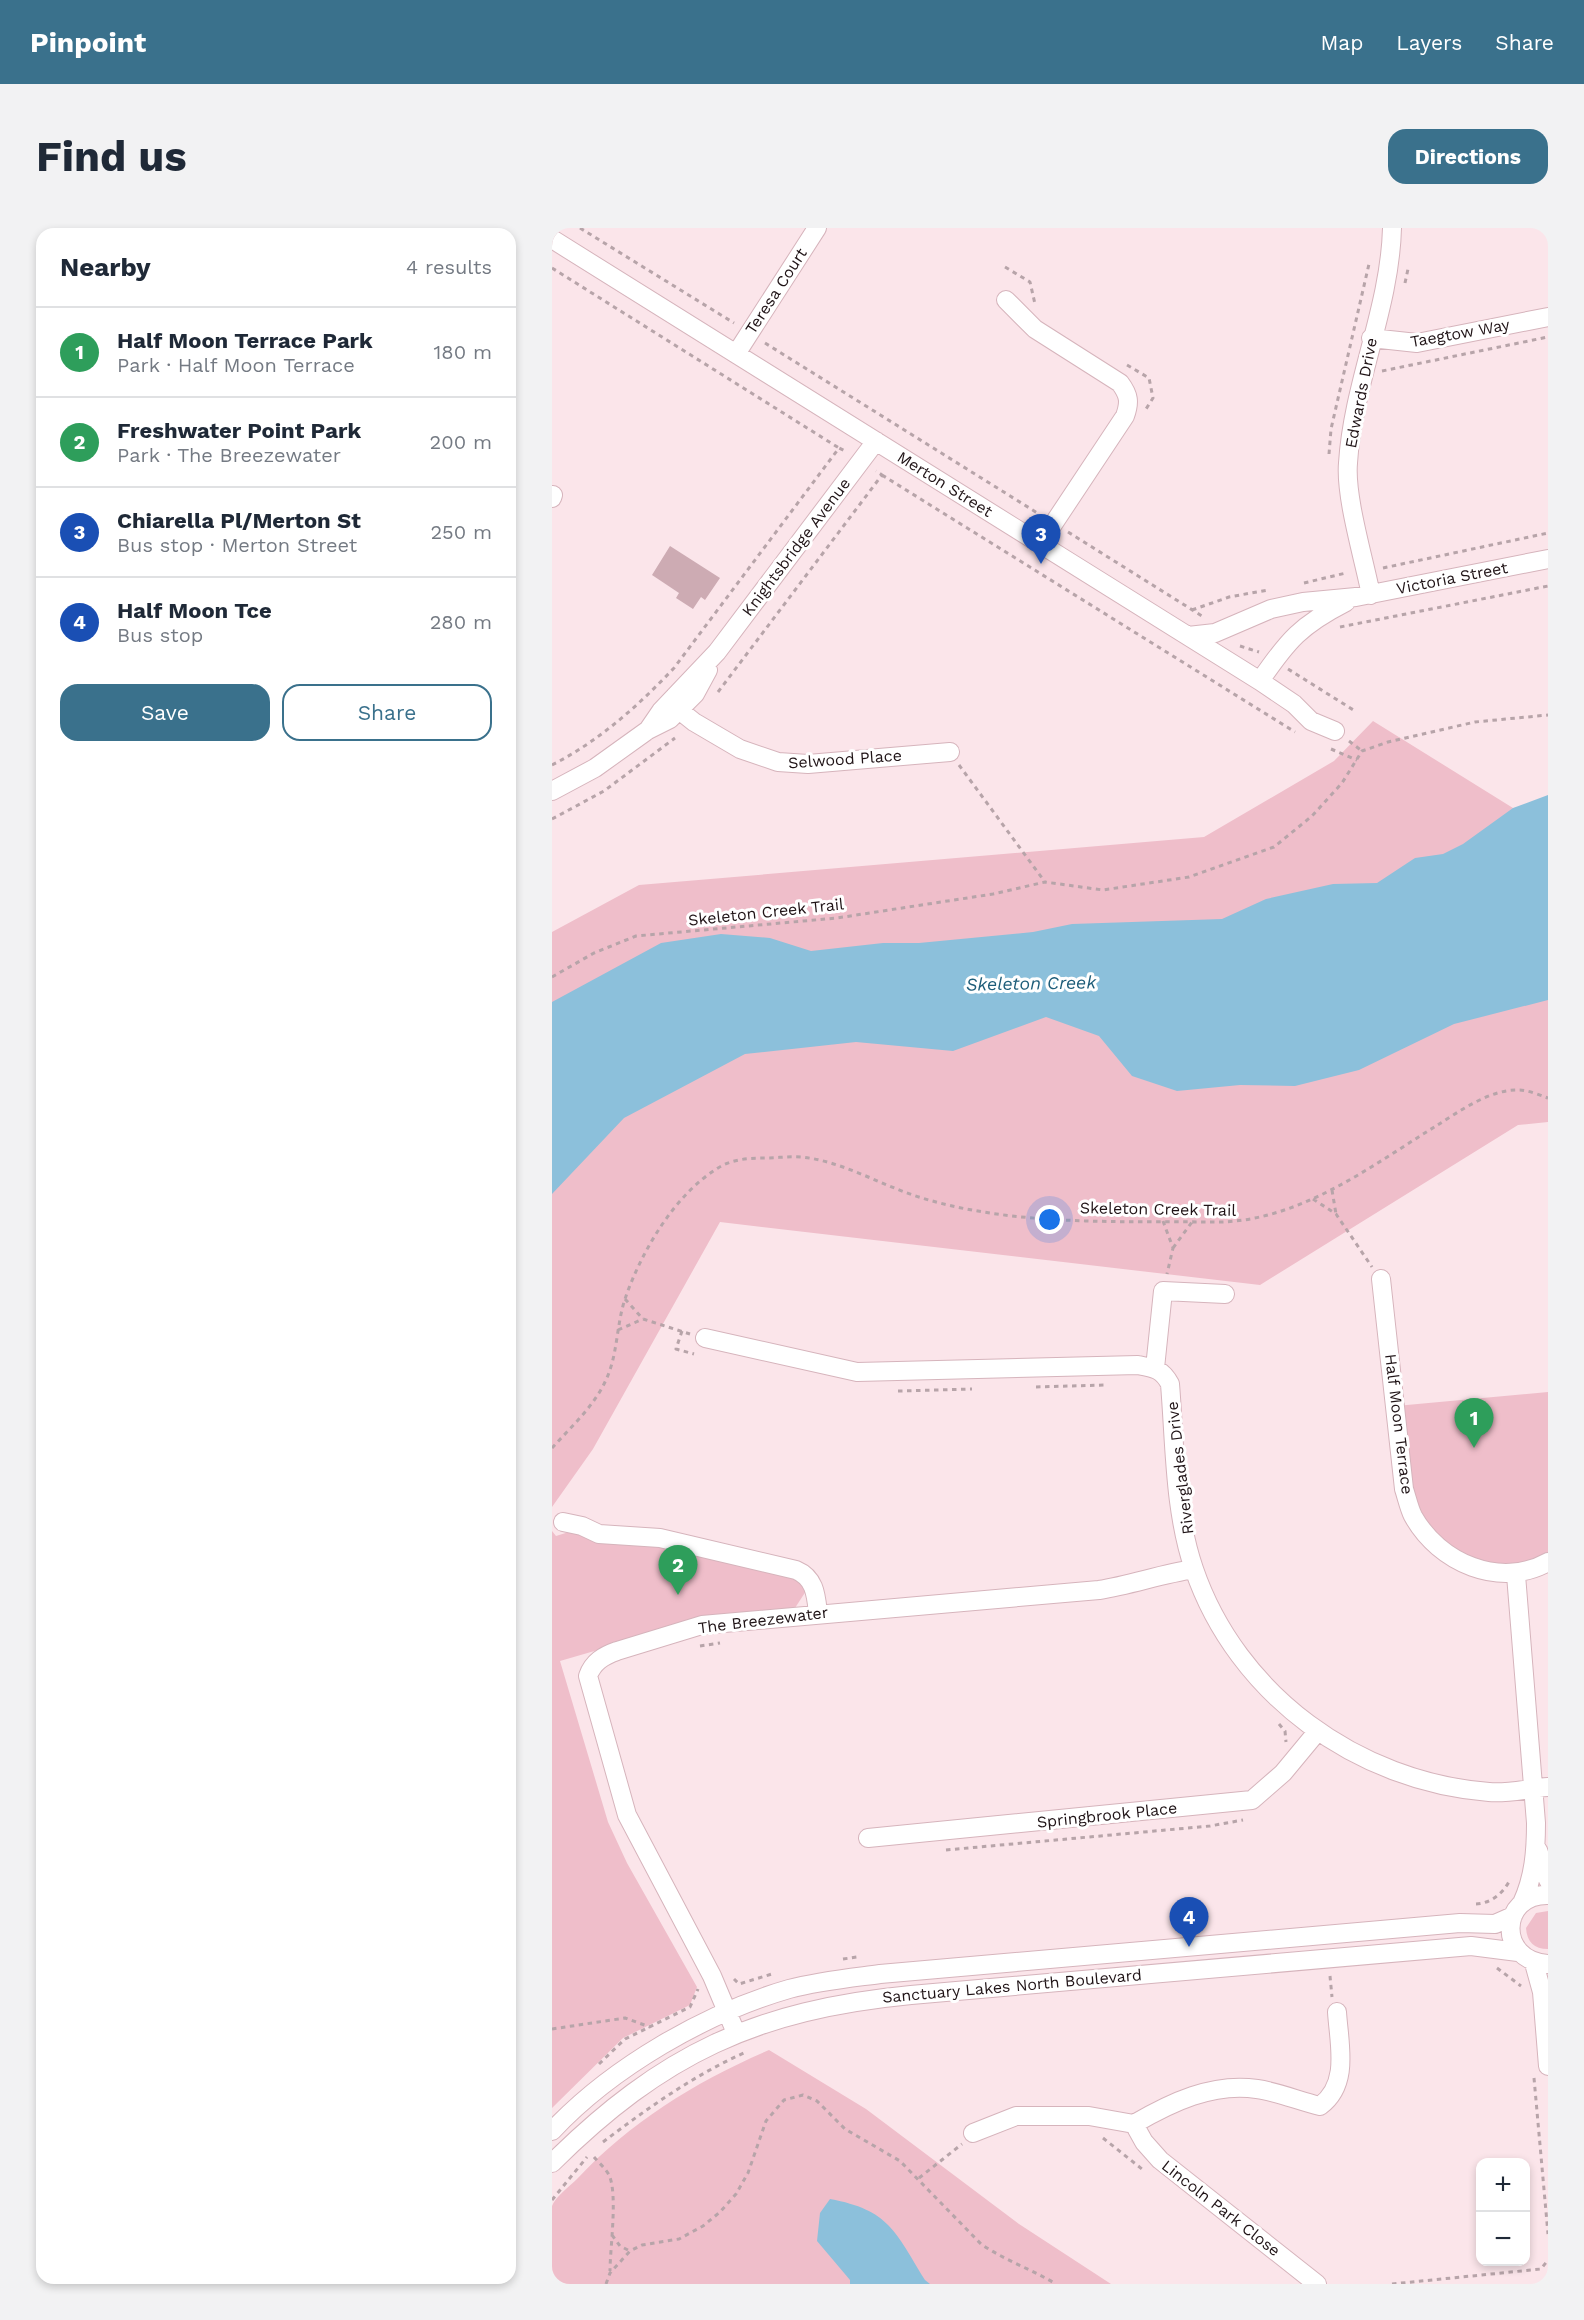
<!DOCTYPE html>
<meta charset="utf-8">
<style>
:root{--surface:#fff;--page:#f2f2f3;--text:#1f2937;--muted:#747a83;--line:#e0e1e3;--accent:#3a718c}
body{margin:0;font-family:"Work Sans",sans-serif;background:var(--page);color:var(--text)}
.controls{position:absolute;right:18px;bottom:18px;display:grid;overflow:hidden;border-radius:12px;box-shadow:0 3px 9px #0003}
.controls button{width:54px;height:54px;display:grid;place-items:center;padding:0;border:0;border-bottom:2px solid var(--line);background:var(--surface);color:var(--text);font:30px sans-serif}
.you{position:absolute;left:498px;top:992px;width:21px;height:21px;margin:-15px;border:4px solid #fff;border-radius:50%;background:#1a73e8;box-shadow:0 0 0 9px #1a73e833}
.badge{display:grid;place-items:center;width:39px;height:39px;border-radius:50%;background:var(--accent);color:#fff;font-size:20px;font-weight:700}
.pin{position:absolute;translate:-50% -50px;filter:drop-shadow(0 2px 3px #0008)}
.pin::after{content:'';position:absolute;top:32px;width:21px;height:18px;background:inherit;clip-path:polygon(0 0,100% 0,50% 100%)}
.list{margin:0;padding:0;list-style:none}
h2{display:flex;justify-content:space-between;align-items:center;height:78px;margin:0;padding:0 24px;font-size:26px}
h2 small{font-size:20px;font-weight:400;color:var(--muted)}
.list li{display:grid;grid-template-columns:39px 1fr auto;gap:18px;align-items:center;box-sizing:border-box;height:90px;padding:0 24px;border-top:2px solid var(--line)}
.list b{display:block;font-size:22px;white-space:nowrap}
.list p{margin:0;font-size:20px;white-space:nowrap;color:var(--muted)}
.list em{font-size:20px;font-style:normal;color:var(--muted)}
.actions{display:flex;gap:12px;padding:18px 24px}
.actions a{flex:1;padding:14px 0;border:2px solid var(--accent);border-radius:18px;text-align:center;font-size:21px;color:var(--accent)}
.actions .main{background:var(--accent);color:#fff}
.map{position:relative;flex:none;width:996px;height:2056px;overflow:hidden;border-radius:18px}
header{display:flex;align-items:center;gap:36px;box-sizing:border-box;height:84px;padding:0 30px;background:var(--accent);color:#fff}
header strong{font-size:28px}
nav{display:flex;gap:33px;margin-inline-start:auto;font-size:21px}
.intro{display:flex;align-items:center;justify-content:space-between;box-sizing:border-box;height:144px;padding:0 36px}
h1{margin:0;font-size:42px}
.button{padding:15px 27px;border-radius:18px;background:var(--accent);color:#fff;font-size:21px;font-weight:700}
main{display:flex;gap:36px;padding:0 36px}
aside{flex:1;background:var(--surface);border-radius:18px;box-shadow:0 3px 9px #0003}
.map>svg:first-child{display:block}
.green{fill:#efbeca}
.water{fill:#8cc0db}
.building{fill:#cdabb3}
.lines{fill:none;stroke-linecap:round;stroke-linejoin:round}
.minor-casing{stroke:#d6b4bc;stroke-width:20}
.path{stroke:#b7a4a9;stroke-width:3;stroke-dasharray:4.5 4.5;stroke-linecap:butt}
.minor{stroke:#fff;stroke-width:18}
.labels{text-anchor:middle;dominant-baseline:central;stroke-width:6;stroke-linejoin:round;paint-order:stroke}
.street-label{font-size:16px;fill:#1f1316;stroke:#fff}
.water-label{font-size:18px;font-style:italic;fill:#1e5d79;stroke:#fff}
</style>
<header>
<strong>Pinpoint</strong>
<nav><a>Map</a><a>Layers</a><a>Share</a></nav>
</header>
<div class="intro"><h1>Find us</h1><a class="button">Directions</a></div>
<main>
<aside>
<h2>Nearby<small>4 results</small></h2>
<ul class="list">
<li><span class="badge" style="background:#2e9e5b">1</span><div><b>Half Moon Terrace Park</b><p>Park · Half Moon Terrace</p></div><em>180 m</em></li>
<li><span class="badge" style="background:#2e9e5b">2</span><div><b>Freshwater Point Park</b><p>Park · The Breezewater</p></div><em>200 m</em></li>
<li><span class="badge" style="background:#1a4fb4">3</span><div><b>Chiarella Pl/Merton St</b><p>Bus stop · Merton Street</p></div><em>250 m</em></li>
<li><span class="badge" style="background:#1a4fb4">4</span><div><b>Half Moon Tce</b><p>Bus stop</p></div><em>280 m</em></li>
</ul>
<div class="actions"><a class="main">Save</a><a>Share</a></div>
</aside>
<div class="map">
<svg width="996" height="2056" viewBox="0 0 996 2056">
<rect width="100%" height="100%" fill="#fbe5ea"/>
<path class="green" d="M821,493L961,580L996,618V894L966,897L708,1057L168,994L41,1221L0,1279V704L87,657L652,609L782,533Z
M996,1164V1334L913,1337L861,1287L844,1178Z
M0,1303L4,1308L20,1303L121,1321L244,1349L251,1353L254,1363L243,1380L149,1392L8,1433L56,1594L75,1635L145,1759L138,1777L71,1810L0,1880Z
M996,1683V1721C982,1721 975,1714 974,1700L984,1685Z
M217,1822L314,1881L467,1996L559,2056H0C0,2043 0,1987 0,1978C4,1968 18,1958 25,1951C79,1893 145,1853 217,1822Z"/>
<path class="water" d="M996,567V772L902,796L807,842L743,858L688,857L625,863L580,848L547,808L494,789L401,823L304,814L193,826L72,890L0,966V774L109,715L169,706L218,710L259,723L331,715H367L481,704L520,696L670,691L714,671L781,656L825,655L863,630L891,626L911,616L961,580Z
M278,1971C337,1982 343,2003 373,2052L378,2056H298V2052L265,2013L268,1985Z"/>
<path class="building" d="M118,318L168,350L153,372L149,369L141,381L124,370L127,365L100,347Z"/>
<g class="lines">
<g class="minor-casing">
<path id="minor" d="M0,11L708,453L742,476L759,493L783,503
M454,72L483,101L568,155C577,167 578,174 573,188L488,316
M819,110L865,115L996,89
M184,126L265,0
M0,270L1,267
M819,367C812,331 793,269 796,235C801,155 838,80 840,0
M636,408L663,405L719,381L751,374L804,369L996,331
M708,453C736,412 749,397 794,374
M123,468L132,486L142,494L188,521L226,534L256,536L398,524
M96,502L109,483L165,424L324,213
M0,563L43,540L96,502L118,491L143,466L156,442
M829,1051L852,1261C855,1270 857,1280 861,1288C887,1335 948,1361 996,1334
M153,1110L305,1144L586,1137C602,1140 610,1141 618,1156C623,1216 622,1283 642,1341C685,1467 806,1554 937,1564C956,1566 977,1560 996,1559
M603,1140L611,1063L673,1066
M11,1294L30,1298L47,1306L108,1310L244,1342C263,1350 264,1367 266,1385
M964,1347L984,1595C984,1623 982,1649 970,1675
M316,1610L700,1572L731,1545L765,1504
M986,1622L996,1652
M996,1667C947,1666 945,1733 996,1736
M982,1735L990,1764L996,1838
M184,1805L160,1748L75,1587L36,1448C41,1434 51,1428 65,1423L150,1397L547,1362C579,1357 609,1346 642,1341
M0,1903C60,1839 154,1785 237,1761C267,1753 298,1750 328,1746L908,1695L943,1696L961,1688
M421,1905L464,1888H537L582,1896
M0,1935C110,1826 204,1782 359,1767L919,1718L966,1724
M765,2056L608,1932L592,1914L582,1896C618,1875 661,1854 705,1861C726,1864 747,1873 768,1878C798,1856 787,1816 785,1784"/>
</g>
<path class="path" d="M28,0L182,95
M453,39L478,54L483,76
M0,40L287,220
M853,55L856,41
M213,115L487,286
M575,137L597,150L601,170L594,181
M830,143L996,109
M777,226L779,201L817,36
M330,247L743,504
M516,304L650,388
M831,340L996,305
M752,355L794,345
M640,382L677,369L716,362
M788,399L996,358
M688,418L707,424
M736,441L803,483
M166,464L330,247L324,243
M797,513L810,523
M779,521L805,532
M0,537C47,513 86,478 122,440L287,220L293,223
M407,537L493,654
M0,591L52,563L123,510
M0,749L42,725L84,708L285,690L441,666L493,654L551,662L637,649L722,619L760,588L790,555L810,523L836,514L923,494L996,487
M780,962L784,986
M761,971L784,986L820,1039
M611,993L621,1020L615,1046
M621,1020L640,994
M73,1071L91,1091L138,1106
M66,1102L91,1091
M130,1103L124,1121L142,1126
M484,1159L555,1157
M346,1163L420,1161
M0,1220C19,1199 41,1179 53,1154C66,1128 64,1098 73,1071C89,1024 123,966 166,940C180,931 197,930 213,930C225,930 237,928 249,929C291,933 330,958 370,970C462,998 564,993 659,994C744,996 816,940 884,898C908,883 938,861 967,862C976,862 987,867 996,870
M148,1418L168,1415
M727,1496L733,1503L734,1514
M394,1622L658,1598L691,1592
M924,1676C940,1675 951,1665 958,1652
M291,1731L305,1729
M945,1740L969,1758
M778,1748L780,1769
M182,1751L187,1756L220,1746
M0,1801L73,1790L98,1799
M47,1836L73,1811L138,1779L146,1761
M982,1850L996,2006
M551,1910L590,1941
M51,1914C96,1880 142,1847 194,1824
M42,1929C46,1934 54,1941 57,1947C66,1966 58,2020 58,2043
M367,1950L410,1916
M0,1972L35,1929
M60,2007L68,2018L78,2023
M54,2056L58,2045L78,2023L90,2017L127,2011L151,1998L168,1984L184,1966L196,1945L214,1893L232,1872L251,1867L265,1873L293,1901L348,1933L429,2016C452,2032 479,2041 504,2056
M840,2056L989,2041L996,2032"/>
<use href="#minor" class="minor"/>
</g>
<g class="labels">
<g class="street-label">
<text transform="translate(224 63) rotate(-57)">Teresa Court</text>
<text transform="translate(908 105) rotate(-10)">Taegtow Way</text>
<text transform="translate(809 165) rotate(-79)">Edwards Drive</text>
<text transform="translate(393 256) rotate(32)">Merton Street</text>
<text transform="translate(244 319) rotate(-53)">Knightsbridge Avenue</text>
<text transform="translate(900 350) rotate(-11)">Victoria Street</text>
<text transform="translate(293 531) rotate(-4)">Selwood Place</text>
<text transform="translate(214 684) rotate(-6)">Skeleton Creek Trail</text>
<text transform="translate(606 981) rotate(1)">Skeleton Creek Trail</text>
<text transform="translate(847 1196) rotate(83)">Half Moon Terrace</text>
<text transform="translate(628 1240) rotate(-97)">Riverglades Drive</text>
<text transform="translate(211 1392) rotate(-7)">The Breezewater</text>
<text transform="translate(555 1587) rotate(-6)">Springbrook Place</text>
<text transform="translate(460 1758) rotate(-5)">Sanctuary Lakes North Boulevard</text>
<text transform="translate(669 1980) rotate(38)">Lincoln Park Close</text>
</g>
<g class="water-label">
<text transform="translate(479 755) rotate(-1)">Skeleton Creek</text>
</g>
</g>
</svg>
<div class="controls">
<button>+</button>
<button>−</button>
</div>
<div class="you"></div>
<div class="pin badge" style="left:922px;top:1220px;background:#2e9e5b">1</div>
<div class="pin badge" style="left:126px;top:1367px;background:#2e9e5b">2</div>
<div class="pin badge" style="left:489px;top:336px;background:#1a4fb4">3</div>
<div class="pin badge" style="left:637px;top:1719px;background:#1a4fb4">4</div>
</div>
</main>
